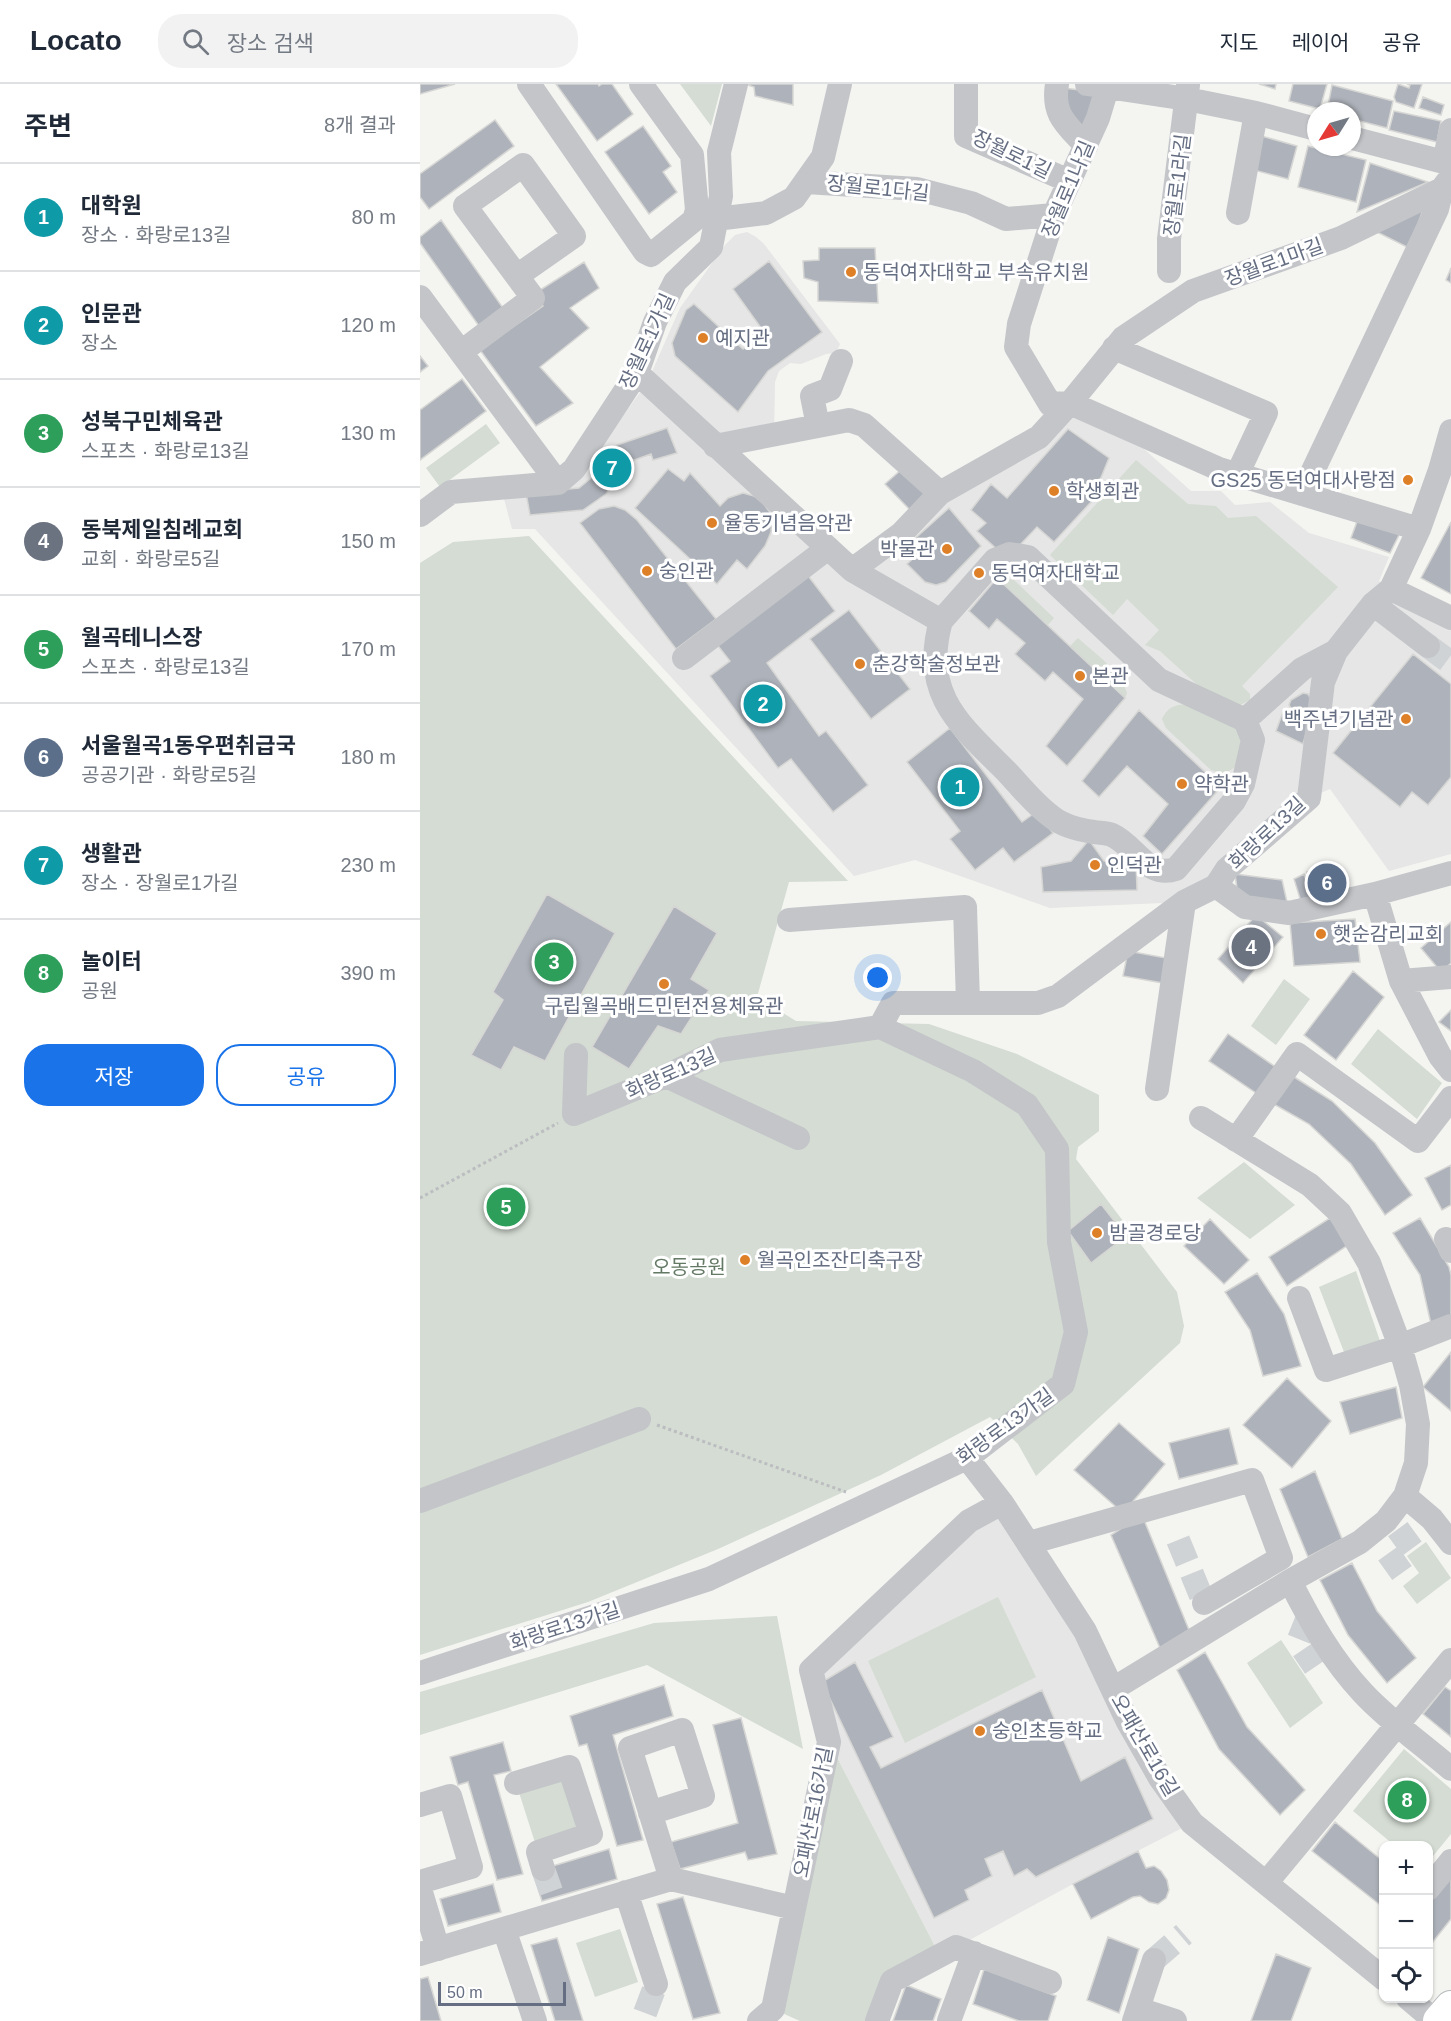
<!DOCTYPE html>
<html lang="ko">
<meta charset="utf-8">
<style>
:root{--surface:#fff;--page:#f2f2f3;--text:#1f2937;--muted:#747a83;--line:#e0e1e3;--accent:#1a73e8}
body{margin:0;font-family:Arial,"Noto Sans KR",sans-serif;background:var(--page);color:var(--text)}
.controls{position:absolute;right:18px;bottom:18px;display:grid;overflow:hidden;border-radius:12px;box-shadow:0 2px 4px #0004}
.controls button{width:54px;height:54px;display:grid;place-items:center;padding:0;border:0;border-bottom:2px solid var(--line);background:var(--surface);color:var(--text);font:30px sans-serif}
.compass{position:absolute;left:887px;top:18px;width:54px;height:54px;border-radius:50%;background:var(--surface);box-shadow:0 2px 4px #0004;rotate:233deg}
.scale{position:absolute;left:18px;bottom:15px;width:128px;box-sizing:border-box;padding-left:6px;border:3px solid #656e82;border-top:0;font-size:16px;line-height:21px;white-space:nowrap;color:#656e82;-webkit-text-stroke:4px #fff;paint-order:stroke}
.you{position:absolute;left:458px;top:894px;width:21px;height:21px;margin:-15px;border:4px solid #fff;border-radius:50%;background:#1a73e8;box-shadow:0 0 0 9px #1a73e833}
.badge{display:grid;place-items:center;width:39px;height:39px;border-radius:50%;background:var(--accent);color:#fff;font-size:20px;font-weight:700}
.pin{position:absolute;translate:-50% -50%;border:3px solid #fff;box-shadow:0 2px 6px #0006}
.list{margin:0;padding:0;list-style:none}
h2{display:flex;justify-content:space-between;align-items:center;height:78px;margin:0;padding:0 24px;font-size:26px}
h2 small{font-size:20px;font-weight:400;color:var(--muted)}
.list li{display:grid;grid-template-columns:39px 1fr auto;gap:18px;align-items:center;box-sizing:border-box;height:108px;padding:0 24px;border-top:2px solid var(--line)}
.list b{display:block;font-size:22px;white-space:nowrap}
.list p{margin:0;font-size:20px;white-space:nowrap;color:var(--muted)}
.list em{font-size:20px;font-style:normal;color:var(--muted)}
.actions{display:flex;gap:12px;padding:18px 24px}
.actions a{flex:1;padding:14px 0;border:2px solid var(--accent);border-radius:24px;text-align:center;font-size:21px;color:var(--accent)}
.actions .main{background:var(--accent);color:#fff}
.icon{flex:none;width:33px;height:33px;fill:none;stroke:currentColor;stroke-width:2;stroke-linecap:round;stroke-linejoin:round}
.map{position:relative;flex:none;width:1031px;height:1937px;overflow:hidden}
header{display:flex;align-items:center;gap:36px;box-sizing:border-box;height:84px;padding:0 30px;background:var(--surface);border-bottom:2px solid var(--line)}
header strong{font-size:28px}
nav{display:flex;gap:33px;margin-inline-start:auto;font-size:21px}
.search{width:420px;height:54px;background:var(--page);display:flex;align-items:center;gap:15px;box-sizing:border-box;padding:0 21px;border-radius:24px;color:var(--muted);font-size:22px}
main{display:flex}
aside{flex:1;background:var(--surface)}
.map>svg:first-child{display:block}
.built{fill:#e5e6e5}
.green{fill:#d4dcd3}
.building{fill:#aeb2ba;stroke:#d6d6d4;stroke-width:1.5}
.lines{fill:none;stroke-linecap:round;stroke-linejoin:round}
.minor-tunnel{stroke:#d0d3d5;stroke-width:24;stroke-dasharray:24 12;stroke-linecap:butt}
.major-casing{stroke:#b6b8bd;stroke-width:34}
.path{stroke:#bcbdc0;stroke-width:3;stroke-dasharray:3 3;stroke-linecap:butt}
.minor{stroke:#c3c5c9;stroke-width:24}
.major{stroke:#fff;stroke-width:32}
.poi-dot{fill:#de8028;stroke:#fff;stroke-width:2}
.labels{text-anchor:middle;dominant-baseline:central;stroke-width:6;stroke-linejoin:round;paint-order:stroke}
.street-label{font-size:20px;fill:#656e82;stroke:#fff}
.poi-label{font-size:20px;fill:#656e82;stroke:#fff;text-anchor:start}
.park-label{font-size:20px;fill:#637964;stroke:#fff}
</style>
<header>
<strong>Locato</strong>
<div class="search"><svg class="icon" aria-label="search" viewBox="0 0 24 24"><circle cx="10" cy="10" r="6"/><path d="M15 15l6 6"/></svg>장소 검색</div>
<nav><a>지도</a><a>레이어</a><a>공유</a></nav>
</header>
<main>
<aside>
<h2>주변<small>8개 결과</small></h2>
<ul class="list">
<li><span class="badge" style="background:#0f9aa8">1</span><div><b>대학원</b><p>장소 · 화랑로13길</p></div><em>80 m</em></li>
<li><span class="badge" style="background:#0f9aa8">2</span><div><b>인문관</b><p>장소</p></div><em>120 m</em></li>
<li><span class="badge" style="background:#2e9e5b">3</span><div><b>성북구민체육관</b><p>스포츠 · 화랑로13길</p></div><em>130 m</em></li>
<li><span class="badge" style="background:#6b7280">4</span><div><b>동북제일침례교회</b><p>교회 · 화랑로5길</p></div><em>150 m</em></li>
<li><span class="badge" style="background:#2e9e5b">5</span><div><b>월곡테니스장</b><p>스포츠 · 화랑로13길</p></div><em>170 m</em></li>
<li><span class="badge" style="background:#5c6f8a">6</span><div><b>서울월곡1동우편취급국</b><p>공공기관 · 화랑로5길</p></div><em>180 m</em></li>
<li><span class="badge" style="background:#0f9aa8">7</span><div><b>생활관</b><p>장소 · 장월로1가길</p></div><em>230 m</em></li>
<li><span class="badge" style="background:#2e9e5b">8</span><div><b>놀이터</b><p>공원</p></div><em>390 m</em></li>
</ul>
<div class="actions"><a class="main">저장</a><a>공유</a></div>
</aside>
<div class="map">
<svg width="1031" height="1937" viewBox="0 0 1031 1937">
<rect width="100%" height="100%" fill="#f4f5f1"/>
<path class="built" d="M327,148L336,153L344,160L420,260L416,269L406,270L381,280L370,279L359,287L355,298L354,351L310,360L444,482L522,415L650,331L724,365L771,407H801L815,421L850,418L889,449L969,473L959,497L971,505L1031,534V770L969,787L910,705L889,714L764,818L630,824L495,776L434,792L115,445H92L82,407L160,390L227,299L260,224L305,161L315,151Z
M582,1419L772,1739L653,1800L520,1872L409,1658L391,1586Z"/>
<path class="green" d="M260,0H302L291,42Z
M66,340L80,359L20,403L6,384Z
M716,376L768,420L796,422L808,434L836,432L918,503L822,602L830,610V616L820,621L794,616L740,567L725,561L739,546L707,515L693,531L630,471Z
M109,452L428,797L369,798L337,913L376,937L509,940L597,970L679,1011V1047L658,1063L656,1075L757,1208L764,1242L760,1259L616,1392L598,1360L570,1333L461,1391L298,1465L168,1518L0,1571V479L33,458Z
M581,493L594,496L634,534L628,541L577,494Z
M658,554C675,570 700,586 707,609L705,614L650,562Z
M771,620L821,644L825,651L816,683L803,690L791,686L746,644L742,635C749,621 756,621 771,620Z
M864,895L890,915L856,961L831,942Z
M958,945L1022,999L997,1035L931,980Z
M824,1078L875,1121L830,1155L777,1114Z
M936,1187L960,1257L924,1268L899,1203Z
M1006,1458L1031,1494L997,1520L983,1502L999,1489L987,1472Z
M578,1513L616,1593L485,1659L448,1577Z
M357,1532L383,1665L227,1581L0,1651V1608L234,1539Z
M861,1556L903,1619L870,1644L827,1579Z
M409,1658L520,1872L472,1897L457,1937H380L353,1925Z
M984,1665L1031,1705V1750L1009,1777L1008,1762L974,1761L933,1727Z
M149,1683L171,1750L118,1768L96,1699Z
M200,1845L218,1898L175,1913L156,1859Z"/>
<path class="building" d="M0,0H35L0,10Z
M136,0H178L179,2L182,0H192L213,30L177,57Z
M325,0H373V21L335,12L334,3Z
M839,0H856L855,5Z
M873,0H907L900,25L869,17Z
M978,0L989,4L990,1L987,0H1002L994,24L976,18L974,13Z
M912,1L973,17L967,44L932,35V27H907Z
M643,4L677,8L661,48L644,26Z
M1003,13L1024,21L1021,31L999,24Z
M974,27L1021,37L1017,58L969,46Z
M75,36L94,62L9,125L0,113V90Z
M223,42L251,82L243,88L257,108L229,130L185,68Z
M838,51L877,62L868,95L830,85Z
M888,62L946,76L936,118L878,103Z
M950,79L1008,98L937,128Z
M1003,126L989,164L957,148Z
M21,136L83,224L59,242L0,159V153Z
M399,164H455L458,219L398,217V198L384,194L383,177L399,176Z
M349,177L402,248L348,287L318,328L255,272L252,259L266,226L274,220L323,265L344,248L313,205Z
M164,178L179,204L150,224L169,244L120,283L153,319L116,342L60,266L123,222L117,208Z
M1031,184V199L1026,196Z
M0,272L8,282L0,288Z
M42,295L66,327L0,376V326Z
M247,344L257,369L233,376L231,370L209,378L186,410L163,426L110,431L106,409L159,404L176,390L197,361Z
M648,345L689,374L671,418L634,458L617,443L596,465L581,469L557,447L566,439L551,426L571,400L587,414Z
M248,385L264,397L270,389L300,422L308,414L323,409L334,412L343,419L352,431L351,448L345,462L327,485L317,476L297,500L215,424Z
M482,385L508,408L491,427L465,400Z
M194,422L205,426L217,436L296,535L256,565L160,439L179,425Z
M529,424L561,462L526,498L516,501L505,498L487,480L499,469L490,459Z
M939,432L981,447L970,469L931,454Z
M1031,438V510L1001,494Z
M386,489L415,527L347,579L399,652L406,647L448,701L413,728L371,675L358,684L290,592L310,577L295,558Z
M577,494L705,614L647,682L626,662L663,615L633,588L625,597L595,570L605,559L577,535L569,545L549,527Z
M429,526L490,605L451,635L390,555Z
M993,570L1031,600V693L1008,721L992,708L980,723L913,669Z
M883,609L888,610L892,618L894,630L885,635L881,629H874L869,621L871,616Z
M719,626L801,703L742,770L723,752L748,720L707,682L679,713L662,697Z
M863,628L889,639L883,660L856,647Z
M530,644L602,738L616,728L633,749L594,778L583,764L555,786L530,755L540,747L487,678Z
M669,756L684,777L716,778L717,806L623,808L621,783L651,777Z
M915,779L925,809L896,817L887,788Z
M815,790L862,796L867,818L818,812Z
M884,790L892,817L882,821L874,795Z
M127,810L195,849L125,977L94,963L81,986L51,971L83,916L73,908Z
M254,822L297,849L271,895L289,906L261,950L238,942L209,985L172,963Z
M836,831L863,853L823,899L798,875Z
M935,835L940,878L874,882L870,839Z
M1031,838V879L1021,888L1001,864Z
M708,867L746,874L743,899L703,892Z
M933,887L964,913L916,976L884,951Z
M1031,926V947L1019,938Z
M808,950L857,984L839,1011L789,977Z
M871,991L912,1017L955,1059L992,1111L965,1131L931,1080L889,1040L850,1018Z
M1031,1081V1121L1022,1126L1005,1094Z
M681,1120L706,1152L671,1179L648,1147Z
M910,1134L928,1161L867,1202L849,1173Z
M1000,1134L1029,1183L1031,1191V1235L1011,1240L1000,1191L973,1149Z
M790,1135L829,1176L804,1200L764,1162Z
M837,1189L864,1230L881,1282L843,1292L830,1246L805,1208Z
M1031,1268V1327L1003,1303Z
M867,1294L911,1337L872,1384L823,1341Z
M976,1303L982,1334L930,1350L920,1318Z
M699,1339L745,1380L703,1429L654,1386Z
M809,1344L818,1380L759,1395L749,1359Z
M895,1387L922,1455L888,1473L860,1405Z
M722,1431L769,1546L740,1564L691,1451Z
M932,1479L957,1527L996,1574L967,1599L928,1551L900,1496Z
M785,1568L827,1643L885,1706L860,1731L799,1665L757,1586Z
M435,1578L473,1653L450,1663L461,1684L622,1606L661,1697L705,1673L733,1735L616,1793L607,1785L594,1792L583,1767L565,1775L572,1792L545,1806L549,1816L514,1834L402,1598Z
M244,1601L253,1632L193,1651L223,1756L197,1762L167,1660L159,1662L150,1632Z
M1025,1603L1031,1607V1653L1003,1630Z
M321,1634L357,1770L328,1776L325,1768L260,1785L251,1758L318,1739L293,1641Z
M83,1658L91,1687L74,1691L103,1790L77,1796L48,1698L38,1701L30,1673Z
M915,1738L964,1778V1824L892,1767Z
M189,1765L197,1795L122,1817L113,1788Z
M718,1767L726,1784L734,1782L741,1787L747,1796L749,1806L746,1814L738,1820L729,1818L720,1812L713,1813L671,1835L653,1800Z
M1031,1781V1835L1008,1864V1808Z
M73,1800L81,1828L28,1842L20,1815Z
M263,1813L300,1929L273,1935L237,1820Z
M688,1853L719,1865L699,1929L667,1916Z
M137,1854L163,1937H135L111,1861Z
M856,1870L891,1884L871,1937H831Z
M564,1885L636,1912L628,1937H599L553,1920Z
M8,1893L21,1937H0V1895Z
M486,1901L521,1915L513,1937H473Z"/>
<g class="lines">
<path class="minor-tunnel" d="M1008,562L1031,579
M758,1456L784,1519
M982,1489L967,1468L1012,1435
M888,1533L878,1558L895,1583
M123,1785L133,1813
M734,1876L764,1850
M225,1929L236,1900"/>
<g class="major-casing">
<path id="major" d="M1019,1937L1031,1923"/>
</g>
<path class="path" d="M0,1114L138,1039
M237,1341L426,1408"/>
<path class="minor" d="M109,0L225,168L231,171L274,136L277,126L272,71L221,0
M546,0V52L649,97
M637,0C632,31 646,40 666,62
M667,0L767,15L836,29L896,45
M687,4L678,34L634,131L599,240L596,263L630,320L650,319L799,385L999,445
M932,54L1031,80
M1024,78L1031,46
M386,98L497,105L551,119L586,135L634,131
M818,129L836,29
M296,135L346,129L374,114L403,73L420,0
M749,187V155L768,1
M0,213L138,399
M694,264L846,329L817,391
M41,268L113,214L45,122L103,81L154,152L97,192
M217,289L432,486L521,537L575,476L590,470L608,473L739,596L825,636L833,656L823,700L814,717L756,785C727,795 716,762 692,751C687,749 680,749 674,748C660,746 643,742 632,733C615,721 601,703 587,688C540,641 500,610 521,537
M398,342L392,312L410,305L421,277
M295,362L429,336L444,341L520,409
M882,410L1017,125L1022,105
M0,431L31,408L138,399L154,385L217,289L235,238L255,198L291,163L301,112L299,68L316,0
M432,486L481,450L520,409L619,353L650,319L703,254L773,207L921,154L1022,105L1031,93
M971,505L1031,534
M953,520L1008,562
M264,574L408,464
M825,636L882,585L916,567
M796,802L825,823L869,829L955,810L1031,789
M955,810L981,897L1020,972L1031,986
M369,836L545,823L548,918
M981,897L1031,893
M460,943L473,919H618L638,912L764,818L796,802L807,785L889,714L903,598L916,567L953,520L971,505L999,445L1020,386L1031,347
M156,971L154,1030L246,992L300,966L460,943
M246,992L378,1054
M737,1005L764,818
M781,1034L890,1101L920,1129L949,1179L980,1262L991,1301L998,1340L996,1379L985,1412L966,1437L940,1458L870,1497
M816,1056L877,970L998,1057L1031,1014
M1026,1155L1031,1167
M879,1214L906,1286L980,1262L1031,1242
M547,1374L582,1419L665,1547L707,1636L740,1694L772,1739L964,1895
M985,1412L1012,1435L1031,1459
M0,1417L219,1335
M609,1459L832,1396L861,1474L784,1519
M0,1589L289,1495L547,1374L643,1300L656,1248L639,1158L637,1065L607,1021L553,987L460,943
M693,1605L870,1497C890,1537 912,1576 943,1609C969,1637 1002,1660 1031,1685
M96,1699L149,1683L171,1750L118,1768L123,1785
M0,1721L30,1712L51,1783L0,1798
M230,1729L283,1712L262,1646L210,1664L251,1795
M846,1799L1031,1576
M0,1805L18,1865
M1008,1805L1031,1777
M206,1808L236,1900
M84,1845L115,1937
M0,1870L251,1795L374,1824
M988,1914L1015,1937
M718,1925L755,1937
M339,1937L353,1925L409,1658L391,1586L549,1437L582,1419
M457,1937L472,1897L536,1863L630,1898
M529,1937L554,1869
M714,1937L734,1876"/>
<use href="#major" class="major"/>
</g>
<g class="poi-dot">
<circle cx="431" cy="188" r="6"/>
<circle cx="283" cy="254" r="6"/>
<circle cx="988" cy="396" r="6"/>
<circle cx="634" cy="407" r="6"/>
<circle cx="292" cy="439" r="6"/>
<circle cx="527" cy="465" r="6"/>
<circle cx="227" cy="487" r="6"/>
<circle cx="559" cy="489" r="6"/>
<circle cx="440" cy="580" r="6"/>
<circle cx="660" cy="592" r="6"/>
<circle cx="986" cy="635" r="6"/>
<circle cx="762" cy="700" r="6"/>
<circle cx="675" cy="781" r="6"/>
<circle cx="901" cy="850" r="6"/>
<circle cx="244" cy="900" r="6"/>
<circle cx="677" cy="1149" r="6"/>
<circle cx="325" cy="1176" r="6"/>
<circle cx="560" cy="1647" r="6"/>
</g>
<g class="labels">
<g class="street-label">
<text transform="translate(592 70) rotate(26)">장월로1길</text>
<text transform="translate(757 101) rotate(-83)">장월로1라길</text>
<text transform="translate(458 104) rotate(6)">장월로1다길</text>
<text transform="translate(648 105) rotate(-67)">장월로1나길</text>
<text transform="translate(854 178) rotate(-20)">장월로1마길</text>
<text transform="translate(227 257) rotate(-65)">장월로1가길</text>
<text transform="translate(847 749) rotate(-43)">화랑로13길</text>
<text transform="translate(251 989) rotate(-24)">화랑로13길</text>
<text transform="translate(585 1342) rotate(-36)">화랑로13가길</text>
<text transform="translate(145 1542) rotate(-18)">화랑로13가길</text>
<text transform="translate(725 1661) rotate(60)">오패산로16길</text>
<text transform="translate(393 1728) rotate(-79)">오패산로16가길</text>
</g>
<g class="poi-label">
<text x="443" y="188">동덕여자대학교 부속유치원</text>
<text x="295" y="254">예지관</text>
<text x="976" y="396" text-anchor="end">GS25 동덕여대사랑점</text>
<text x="646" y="407">학생회관</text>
<text x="304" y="439">율동기념음악관</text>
<text x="515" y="465" text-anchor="end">박물관</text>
<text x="239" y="487">숭인관</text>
<text x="571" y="489">동덕여자대학교</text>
<text x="452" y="580">춘강학술정보관</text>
<text x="672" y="592">본관</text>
<text x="974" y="635" text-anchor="end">백주년기념관</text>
<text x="774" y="700">약학관</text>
<text x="687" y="781">인덕관</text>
<text x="913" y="850">햇순감리교회</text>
<text x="244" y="922" text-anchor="middle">구립월곡배드민턴전용체육관</text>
<text x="689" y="1149">밤골경로당</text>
<text x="337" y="1176">월곡인조잔디축구장</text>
<text x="572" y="1647">숭인초등학교</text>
</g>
<g class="park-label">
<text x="269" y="1183">오동공원</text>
</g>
</g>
</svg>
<div class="controls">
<button>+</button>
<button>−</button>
<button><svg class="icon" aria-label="locate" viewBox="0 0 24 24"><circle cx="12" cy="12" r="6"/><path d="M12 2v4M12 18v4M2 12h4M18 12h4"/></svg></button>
</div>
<svg class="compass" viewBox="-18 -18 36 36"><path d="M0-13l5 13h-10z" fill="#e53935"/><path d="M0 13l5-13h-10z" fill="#747a83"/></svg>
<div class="scale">50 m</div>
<div class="you"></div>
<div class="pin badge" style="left:540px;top:703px;background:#0f9aa8">1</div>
<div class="pin badge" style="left:343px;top:620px;background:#0f9aa8">2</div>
<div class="pin badge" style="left:134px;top:878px;background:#2e9e5b">3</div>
<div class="pin badge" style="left:831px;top:863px;background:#6b7280">4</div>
<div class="pin badge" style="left:86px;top:1123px;background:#2e9e5b">5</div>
<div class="pin badge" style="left:907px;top:799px;background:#5c6f8a">6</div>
<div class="pin badge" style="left:192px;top:384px;background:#0f9aa8">7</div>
<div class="pin badge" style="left:987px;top:1716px;background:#2e9e5b">8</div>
</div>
</main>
